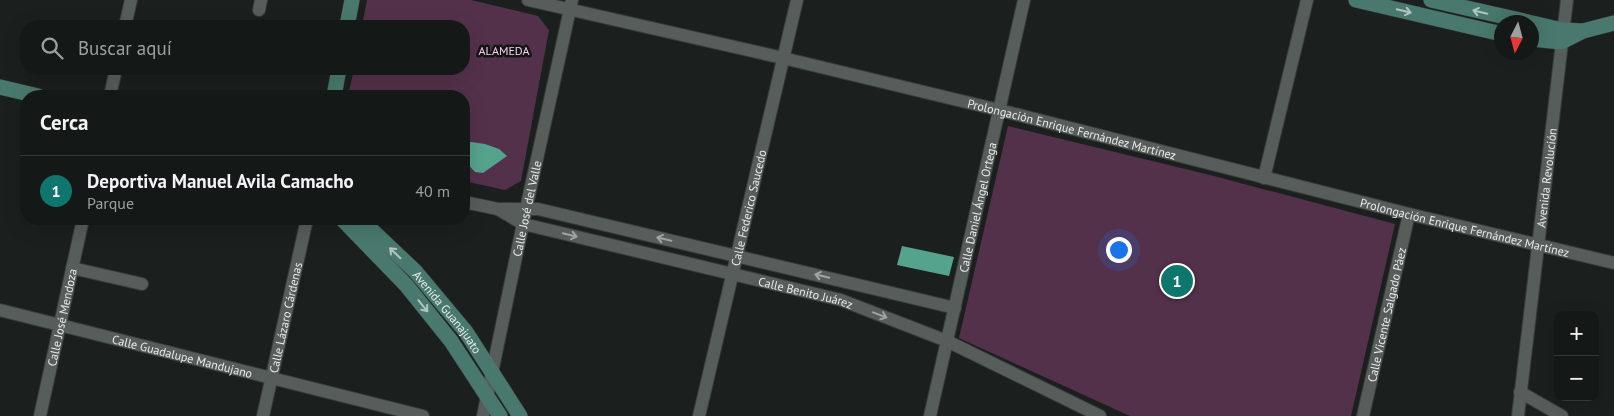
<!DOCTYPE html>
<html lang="es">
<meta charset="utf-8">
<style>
:root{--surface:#141816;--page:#212523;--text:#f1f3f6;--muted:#9da0a1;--line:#333735;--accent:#0f766e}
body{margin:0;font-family:"PT Sans",sans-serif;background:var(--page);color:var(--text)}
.controls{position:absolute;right:15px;bottom:15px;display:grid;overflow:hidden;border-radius:10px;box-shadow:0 5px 20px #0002}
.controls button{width:45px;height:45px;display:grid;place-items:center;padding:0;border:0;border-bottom:1px solid var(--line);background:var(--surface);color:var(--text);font:25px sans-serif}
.compass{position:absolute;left:1494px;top:15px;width:45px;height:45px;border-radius:50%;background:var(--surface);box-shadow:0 5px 20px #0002;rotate:186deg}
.you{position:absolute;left:1118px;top:249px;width:18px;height:18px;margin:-12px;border:4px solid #fff;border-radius:50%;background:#1a73e8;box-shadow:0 0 0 8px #1a73e833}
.badge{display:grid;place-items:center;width:32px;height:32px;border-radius:50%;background:var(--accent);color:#fff;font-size:16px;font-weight:700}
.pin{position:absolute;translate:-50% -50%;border:2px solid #fff;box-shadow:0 1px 5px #0006}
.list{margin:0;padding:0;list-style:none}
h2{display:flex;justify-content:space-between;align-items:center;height:65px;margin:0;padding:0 20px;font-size:21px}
h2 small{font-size:16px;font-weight:400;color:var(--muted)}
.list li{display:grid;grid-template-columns:32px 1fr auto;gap:15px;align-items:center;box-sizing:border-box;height:70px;padding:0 20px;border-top:1px solid var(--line)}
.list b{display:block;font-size:19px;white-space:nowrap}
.list p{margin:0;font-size:16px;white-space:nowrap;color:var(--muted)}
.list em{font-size:16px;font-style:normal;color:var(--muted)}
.icon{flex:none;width:28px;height:28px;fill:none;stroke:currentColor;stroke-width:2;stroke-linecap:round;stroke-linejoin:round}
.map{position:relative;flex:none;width:1614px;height:416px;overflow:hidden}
.search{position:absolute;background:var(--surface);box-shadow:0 5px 20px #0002;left:20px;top:20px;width:450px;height:55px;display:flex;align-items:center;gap:12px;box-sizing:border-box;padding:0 18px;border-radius:20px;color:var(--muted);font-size:19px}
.panel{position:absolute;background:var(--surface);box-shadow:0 5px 20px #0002;left:20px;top:90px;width:450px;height:135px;border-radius:20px}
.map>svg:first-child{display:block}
.green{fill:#54314a}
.building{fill:#55a38d}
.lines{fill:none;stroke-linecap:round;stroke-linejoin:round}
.street-casing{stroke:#383b3a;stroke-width:14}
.secondary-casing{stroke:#383b3a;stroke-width:16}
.street{stroke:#575d5b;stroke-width:12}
.secondary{stroke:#49796e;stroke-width:15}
.oneway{stroke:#b0c3bf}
.oneway2{stroke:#9fa4a2}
.labels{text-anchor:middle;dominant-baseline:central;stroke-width:5;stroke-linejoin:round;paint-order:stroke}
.park-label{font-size:12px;fill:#fdcced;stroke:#121615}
.street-label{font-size:12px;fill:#e7ebea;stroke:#121615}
</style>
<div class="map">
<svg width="1614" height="416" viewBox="0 0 1614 416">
<rect width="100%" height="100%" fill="#1b201e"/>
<path class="green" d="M367,0H471L538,16L549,30L521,181L505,190L464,181V96H348L354,69H464V26H362Z
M1008,126L1214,176L1395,224L1351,416H1130L959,338Z"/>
<path class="building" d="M471,142L485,144L499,149L507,156L483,173L475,172L464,160V145Z
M902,246L954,257L949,276L897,265Z"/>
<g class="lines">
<g class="street-casing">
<g id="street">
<path id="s1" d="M528,0L783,58L999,110L1409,214L1614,263"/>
<path d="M259,10L261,0"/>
<path d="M125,26L131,0"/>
<path d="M110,96L116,69"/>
<path d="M1264,178L1307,0"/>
<path d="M464,202L498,209H538L955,308"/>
<path id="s2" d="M498,209L523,224L536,227L841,300L947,341L1100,416"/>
<path d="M72,268L142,284"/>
<path id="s3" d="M0,310L423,416"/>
<path d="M1520,392L1562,416"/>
<path id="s4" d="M40,416L83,219"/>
<path id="s5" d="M263,416L307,219"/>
<path id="s6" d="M483,416L526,209L572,0"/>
<path id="s7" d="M699,416L797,0"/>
<path id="s8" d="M930,416L1024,0"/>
<path id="s9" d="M1363,416L1409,214"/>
<path id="s10" d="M1518,416L1567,0"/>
</g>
</g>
<g class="secondary-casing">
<g id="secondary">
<path d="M1356,0L1502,34"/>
<path d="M1431,0L1528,22"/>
<path d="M1532,23L1562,30L1582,31"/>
<path d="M347,26L352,0"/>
<path d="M1532,39L1561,42L1583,31L1614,23"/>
<path d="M0,87L38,96"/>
<path d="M334,96L339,69"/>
<path d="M342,219L406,285L451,341L500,416"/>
<path id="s11" d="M360,219L415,271L466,332L520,416"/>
</g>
</g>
<use href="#street" class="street"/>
<use href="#secondary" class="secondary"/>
</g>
<defs><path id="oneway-shaft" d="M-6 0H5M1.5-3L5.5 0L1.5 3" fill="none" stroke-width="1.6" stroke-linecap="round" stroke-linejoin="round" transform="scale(1.25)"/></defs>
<g class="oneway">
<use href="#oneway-shaft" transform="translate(1404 11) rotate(13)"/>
<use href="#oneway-shaft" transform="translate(1480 12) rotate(-167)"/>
<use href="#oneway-shaft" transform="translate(395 253) rotate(-136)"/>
<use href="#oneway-shaft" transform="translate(423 306) rotate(51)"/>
</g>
<g class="oneway2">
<use href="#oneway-shaft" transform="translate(570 235) rotate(13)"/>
<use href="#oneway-shaft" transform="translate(664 239) rotate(-167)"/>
<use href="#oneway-shaft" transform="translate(822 276) rotate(-167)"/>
<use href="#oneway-shaft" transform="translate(880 315) rotate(21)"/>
</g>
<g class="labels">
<g class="park-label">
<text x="504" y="50">ALAMEDA</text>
</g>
<g class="street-label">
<text stroke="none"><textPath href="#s1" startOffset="559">Prolongación Enrique Fernández Martínez</textPath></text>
<text stroke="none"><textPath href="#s10" startOffset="240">Avenida Revolución</textPath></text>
<text stroke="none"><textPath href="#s6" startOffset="212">Calle José del Valle</textPath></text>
<text stroke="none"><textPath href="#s7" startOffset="214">Calle Federico Saucedo</textPath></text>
<text stroke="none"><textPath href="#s8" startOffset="214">Calle Daniel Ángel Ortega</textPath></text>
<text stroke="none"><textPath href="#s1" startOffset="964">Prolongación Enrique Fernández Martínez</textPath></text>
<text stroke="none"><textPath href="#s2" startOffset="320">Calle Benito Juárez</textPath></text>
<text stroke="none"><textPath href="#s11" startOffset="128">Avenida Guanajuato</textPath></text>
<text stroke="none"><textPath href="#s9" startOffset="104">Calle Vicente Salgado Páez</textPath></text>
<text stroke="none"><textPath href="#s4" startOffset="101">Calle José Mendoza</textPath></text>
<text stroke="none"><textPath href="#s5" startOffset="101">Calle Lázaro Cárdenas</textPath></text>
<text stroke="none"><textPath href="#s3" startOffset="188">Calle Guadalupe Mandujano</textPath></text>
</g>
</g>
</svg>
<div class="controls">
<button>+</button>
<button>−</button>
</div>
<svg class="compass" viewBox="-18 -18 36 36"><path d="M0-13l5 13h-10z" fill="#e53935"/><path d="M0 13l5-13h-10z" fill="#9da0a1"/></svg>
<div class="you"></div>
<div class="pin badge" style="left:1177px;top:281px">1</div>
<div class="search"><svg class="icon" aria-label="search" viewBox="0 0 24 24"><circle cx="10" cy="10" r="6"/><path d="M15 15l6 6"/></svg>Buscar aquí</div>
<section class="panel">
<h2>Cerca<small></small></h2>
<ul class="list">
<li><span class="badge">1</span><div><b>Deportiva Manuel Avila Camacho</b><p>Parque</p></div><em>40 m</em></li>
</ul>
</section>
</div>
